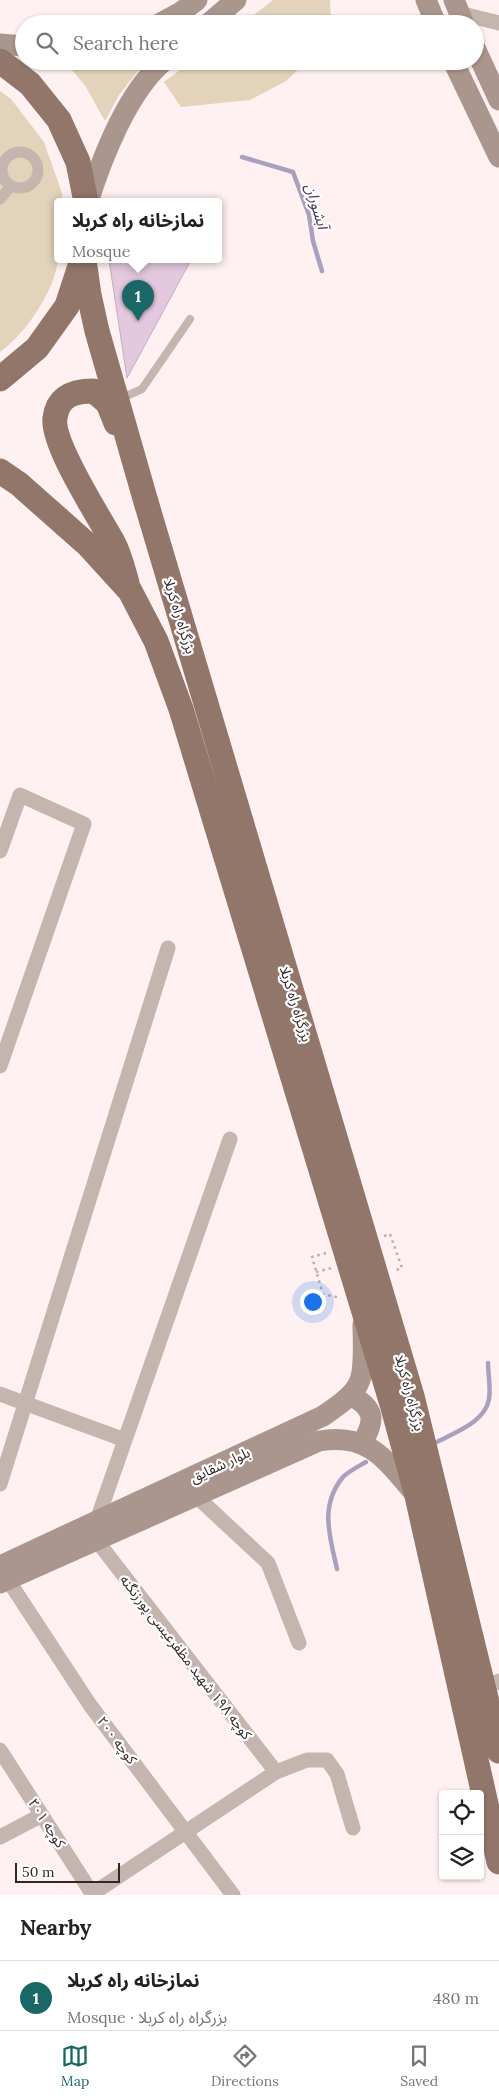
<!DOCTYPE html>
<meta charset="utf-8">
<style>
:root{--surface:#fff;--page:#f6f6f6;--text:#222;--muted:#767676;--line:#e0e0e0;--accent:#196767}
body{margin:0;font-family:Lora,"Noto Sans Arabic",serif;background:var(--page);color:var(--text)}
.controls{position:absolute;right:15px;bottom:15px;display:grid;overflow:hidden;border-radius:5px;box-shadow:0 1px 4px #0004}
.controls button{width:45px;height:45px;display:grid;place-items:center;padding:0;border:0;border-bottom:1px solid var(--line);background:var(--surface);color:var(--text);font:25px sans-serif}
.scale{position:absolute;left:15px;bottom:12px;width:105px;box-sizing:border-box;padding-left:5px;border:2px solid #332628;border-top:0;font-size:14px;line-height:18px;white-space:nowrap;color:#332628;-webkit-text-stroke:4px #fff;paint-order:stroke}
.you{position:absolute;left:312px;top:1301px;width:18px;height:18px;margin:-12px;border:4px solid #fff;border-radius:50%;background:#1a73e8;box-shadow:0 0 0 8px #1a73e833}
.badge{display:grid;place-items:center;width:32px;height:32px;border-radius:50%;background:var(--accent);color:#fff;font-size:16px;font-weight:700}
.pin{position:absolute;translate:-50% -41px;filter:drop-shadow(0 1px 2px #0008)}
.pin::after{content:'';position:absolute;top:26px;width:18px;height:15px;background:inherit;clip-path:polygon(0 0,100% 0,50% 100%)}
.popup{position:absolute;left:54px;top:198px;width:168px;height:65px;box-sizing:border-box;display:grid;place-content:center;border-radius:5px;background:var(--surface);filter:drop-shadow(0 1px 4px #0005);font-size:16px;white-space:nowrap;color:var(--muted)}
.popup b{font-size:19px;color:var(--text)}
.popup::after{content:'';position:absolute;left:50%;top:100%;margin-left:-10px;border:10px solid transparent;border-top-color:var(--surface)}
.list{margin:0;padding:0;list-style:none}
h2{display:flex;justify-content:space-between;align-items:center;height:65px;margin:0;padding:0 20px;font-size:21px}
h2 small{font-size:16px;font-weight:400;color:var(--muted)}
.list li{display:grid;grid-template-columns:32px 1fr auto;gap:15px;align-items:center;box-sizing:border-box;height:70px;padding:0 20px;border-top:1px solid var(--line)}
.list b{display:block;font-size:19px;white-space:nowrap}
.list p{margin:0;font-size:16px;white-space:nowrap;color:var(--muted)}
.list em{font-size:16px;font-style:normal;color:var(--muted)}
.icon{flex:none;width:28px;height:28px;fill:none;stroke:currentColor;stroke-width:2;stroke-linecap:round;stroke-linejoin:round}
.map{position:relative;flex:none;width:499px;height:1895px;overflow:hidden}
.search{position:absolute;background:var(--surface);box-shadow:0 1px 4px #0004;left:15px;right:15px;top:15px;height:55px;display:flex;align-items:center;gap:12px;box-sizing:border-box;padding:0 18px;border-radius:28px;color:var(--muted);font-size:19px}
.sheet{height:135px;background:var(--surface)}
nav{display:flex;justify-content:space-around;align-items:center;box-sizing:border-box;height:70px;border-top:1px solid var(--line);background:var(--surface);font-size:14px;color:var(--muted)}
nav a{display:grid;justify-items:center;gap:2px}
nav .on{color:var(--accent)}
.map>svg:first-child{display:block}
.green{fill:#e3d3bb}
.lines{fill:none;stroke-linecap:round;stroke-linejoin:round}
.stream{stroke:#a9a0bd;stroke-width:4.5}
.building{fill:#e4c8dd;stroke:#c5abbe}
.path{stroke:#bbaeaf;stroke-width:2.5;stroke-dasharray:2.5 4;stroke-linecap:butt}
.service{stroke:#c4b5af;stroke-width:8}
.pedestrian{stroke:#c4b5af;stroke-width:11}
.minor{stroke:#c4b5af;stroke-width:15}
.secondary{stroke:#ab968d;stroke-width:21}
.trunk{stroke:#92766a;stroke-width:25}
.labels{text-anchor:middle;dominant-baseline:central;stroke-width:4.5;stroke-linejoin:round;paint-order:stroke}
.street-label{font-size:14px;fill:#332628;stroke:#fff}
.water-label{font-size:15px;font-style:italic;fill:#45355f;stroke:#fff}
</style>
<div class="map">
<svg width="499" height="1895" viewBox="0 0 499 1895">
<rect width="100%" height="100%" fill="#fff1f2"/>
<path class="green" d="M273,0H330L331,24H242Z
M87,61H146L119,95L105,121L86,87L67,64Z
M192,61H307L286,81L250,100L181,107L164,82Z
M0,91L11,99L44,142L62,193V202H58C58,221 60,242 58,260C55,290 25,335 0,352Z"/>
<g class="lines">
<path class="stream" d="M242,157L293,172L309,215L313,241L322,271
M435,1443C453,1433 485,1423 489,1399C491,1388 488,1374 488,1363
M337,1569C330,1537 319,1506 343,1477C349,1471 359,1466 366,1462"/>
</g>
<path class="building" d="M109,260H191L127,378Z"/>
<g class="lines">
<path class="path" d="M384,1236L390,1234L402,1268L393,1271
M326,1253L312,1257L323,1294L341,1298
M316,1272L332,1268"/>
<path class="service" d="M120,399L142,389L190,319"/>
<path class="pedestrian" d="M2 170a18 18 0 1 1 36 0a18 18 0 1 1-36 0Z
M0,199L11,186"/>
<path class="minor" d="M459,13L499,23
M0,851L20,795L84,824L0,1066
M0,1394L125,1440
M0,1484L168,948
M196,1496L268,1563L299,1643
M96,1523L230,1139
M97,1541L276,1772
M8,1580L90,1705L233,1895
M485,1688L499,1681
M0,1750L93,1895
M0,1837L42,1815
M92,1894L276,1772L307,1760H327L337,1774L353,1828"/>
<path class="secondary" d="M426,0L436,24
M454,0L464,24
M159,24L181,12L197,0
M208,24L236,0
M0,44L24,46
M475,48L499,100
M453,61L499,157
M88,202C102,158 128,91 164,61
M350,1395C375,1408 376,1420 362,1443
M0,1566L323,1416C336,1407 355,1395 360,1380C365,1367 363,1338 363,1324
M0,1583L319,1441C370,1432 386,1461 417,1496"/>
<path class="trunk" d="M0,61L30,84L59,120L78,162L86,202
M84,260L89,295L97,331L146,502L412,1396L499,1751
M0,379L37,348L67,306L82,260
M116,423L108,403L94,391C75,391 58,395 55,418C51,443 99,517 113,542C120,555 123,569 127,583
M0,471L19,484L89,546L130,591L156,641L181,709L392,1404L417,1496L499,1862"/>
</g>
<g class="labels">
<g class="street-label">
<text transform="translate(180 616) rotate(73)">بزرگراه راه کربلا</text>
<text transform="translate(296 1004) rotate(73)">بزرگراه راه کربلا</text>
<text transform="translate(410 1393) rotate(75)">بزرگراه راه کربلا</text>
<text transform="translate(220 1465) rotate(-25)">بلوار شقایق</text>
<text transform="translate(186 1657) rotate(52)">کوچه ۱۹۸ شهید مظفرعیسی پورزنگنه</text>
<text transform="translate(117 1740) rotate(53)">کوچه ۲۰۰</text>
<text transform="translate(47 1823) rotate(57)">کوچه ۲۰۱</text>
</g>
<g class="water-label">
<text transform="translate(317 206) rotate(73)">آبشوران</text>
</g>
</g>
</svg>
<div class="controls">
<button><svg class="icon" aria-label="locate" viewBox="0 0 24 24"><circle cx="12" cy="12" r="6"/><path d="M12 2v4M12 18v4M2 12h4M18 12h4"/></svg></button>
<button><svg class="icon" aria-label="layers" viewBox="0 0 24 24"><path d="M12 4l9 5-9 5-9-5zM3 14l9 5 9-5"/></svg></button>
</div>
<div class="scale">50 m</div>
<div class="you"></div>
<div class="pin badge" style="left:138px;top:321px">1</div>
<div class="popup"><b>نمازخانه راه کربلا</b>Mosque</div>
<div class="search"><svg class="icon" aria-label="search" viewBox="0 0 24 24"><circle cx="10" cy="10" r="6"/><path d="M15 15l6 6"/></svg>Search here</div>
</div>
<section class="sheet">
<h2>Nearby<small></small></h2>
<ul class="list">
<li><span class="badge">1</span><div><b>نمازخانه راه کربلا</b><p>Mosque · بزرگراه راه کربلا</p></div><em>480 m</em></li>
</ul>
</section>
<nav>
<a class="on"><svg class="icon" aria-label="map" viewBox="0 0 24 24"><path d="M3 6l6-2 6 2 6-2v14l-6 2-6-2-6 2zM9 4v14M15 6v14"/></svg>Map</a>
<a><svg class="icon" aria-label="directions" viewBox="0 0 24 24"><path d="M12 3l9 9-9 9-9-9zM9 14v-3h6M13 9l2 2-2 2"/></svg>Directions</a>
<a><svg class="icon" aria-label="saved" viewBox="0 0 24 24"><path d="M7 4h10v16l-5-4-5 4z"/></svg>Saved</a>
</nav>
